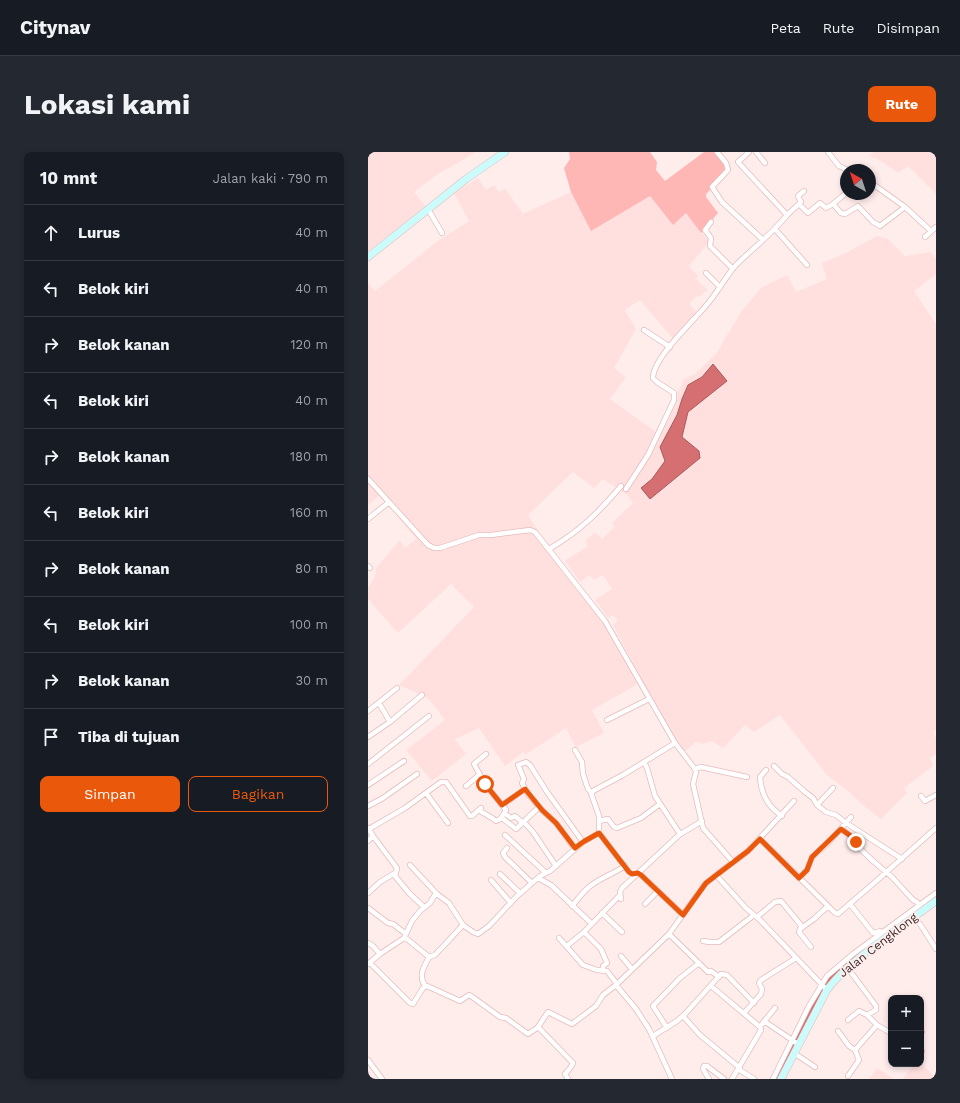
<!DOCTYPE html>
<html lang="id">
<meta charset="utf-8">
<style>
:root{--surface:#171b24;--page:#242831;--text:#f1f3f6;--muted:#9ea1a6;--line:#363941;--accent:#ea580c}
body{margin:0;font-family:"Work Sans",sans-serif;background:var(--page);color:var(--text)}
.controls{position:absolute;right:12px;bottom:12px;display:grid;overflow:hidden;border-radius:8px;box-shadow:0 2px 6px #0003}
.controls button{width:36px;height:36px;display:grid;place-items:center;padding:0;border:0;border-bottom:1px solid var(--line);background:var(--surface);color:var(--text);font:20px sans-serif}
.compass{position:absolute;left:472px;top:12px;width:36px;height:36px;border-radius:50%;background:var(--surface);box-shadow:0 2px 6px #0003;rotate:321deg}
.stop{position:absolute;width:12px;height:12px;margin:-9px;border:3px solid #ea580c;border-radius:50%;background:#fff}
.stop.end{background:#ea580c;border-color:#fff;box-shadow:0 1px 4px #0008}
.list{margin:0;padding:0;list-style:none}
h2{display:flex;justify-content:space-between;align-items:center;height:52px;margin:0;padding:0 16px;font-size:17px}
h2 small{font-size:13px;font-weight:400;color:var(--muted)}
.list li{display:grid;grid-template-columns:26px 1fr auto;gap:12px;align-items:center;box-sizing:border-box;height:56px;padding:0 16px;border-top:1px solid var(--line)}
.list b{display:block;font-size:15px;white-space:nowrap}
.list em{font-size:13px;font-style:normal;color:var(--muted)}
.actions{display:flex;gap:8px;padding:12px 16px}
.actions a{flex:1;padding:9px 0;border:1px solid var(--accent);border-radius:8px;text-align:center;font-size:14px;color:var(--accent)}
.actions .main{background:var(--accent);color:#fff}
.icon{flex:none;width:22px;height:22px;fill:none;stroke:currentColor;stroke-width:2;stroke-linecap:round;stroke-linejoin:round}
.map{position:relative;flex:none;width:568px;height:927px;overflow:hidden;border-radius:8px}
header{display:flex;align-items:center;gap:24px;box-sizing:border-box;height:56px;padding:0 20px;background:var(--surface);border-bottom:1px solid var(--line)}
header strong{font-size:19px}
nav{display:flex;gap:22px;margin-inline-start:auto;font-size:14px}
.intro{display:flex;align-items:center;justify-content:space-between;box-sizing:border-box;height:96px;padding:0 24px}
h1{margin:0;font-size:28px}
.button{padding:10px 18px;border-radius:8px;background:var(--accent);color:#fff;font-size:14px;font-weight:700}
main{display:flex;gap:24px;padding:0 24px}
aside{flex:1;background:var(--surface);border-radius:8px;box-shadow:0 2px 6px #0003}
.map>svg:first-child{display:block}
.built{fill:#ffe0df}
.green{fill:#ffb7b6}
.water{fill:#d66f71;stroke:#a85b5c}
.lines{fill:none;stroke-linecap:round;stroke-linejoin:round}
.canal{stroke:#d66f71;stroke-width:4.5}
.street-casing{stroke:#e5bbba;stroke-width:6}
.secondary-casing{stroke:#e5bbba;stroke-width:8}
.street{stroke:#fff;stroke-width:4.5}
.secondary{stroke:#ccfbfb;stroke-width:7}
.route{stroke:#ea580c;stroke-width:5}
.labels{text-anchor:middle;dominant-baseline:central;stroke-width:3.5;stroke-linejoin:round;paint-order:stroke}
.street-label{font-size:12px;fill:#3b2b2a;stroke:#ffedec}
</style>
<header>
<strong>Citynav</strong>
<nav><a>Peta</a><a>Rute</a><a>Disimpan</a></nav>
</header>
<div class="intro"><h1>Lokasi kami</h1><a class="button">Rute</a></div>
<main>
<aside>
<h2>10 mnt<small>Jalan kaki · 790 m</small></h2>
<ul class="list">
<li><svg class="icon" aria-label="ahead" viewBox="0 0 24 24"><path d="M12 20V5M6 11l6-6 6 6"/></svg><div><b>Lurus</b></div><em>40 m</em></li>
<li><svg class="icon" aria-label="left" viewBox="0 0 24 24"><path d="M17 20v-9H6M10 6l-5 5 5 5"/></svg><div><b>Belok kiri</b></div><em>40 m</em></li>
<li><svg class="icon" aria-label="right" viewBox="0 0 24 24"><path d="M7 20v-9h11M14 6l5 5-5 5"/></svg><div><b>Belok kanan</b></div><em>120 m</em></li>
<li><svg class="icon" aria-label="left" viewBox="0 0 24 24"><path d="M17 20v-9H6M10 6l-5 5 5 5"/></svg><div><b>Belok kiri</b></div><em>40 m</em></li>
<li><svg class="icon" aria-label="right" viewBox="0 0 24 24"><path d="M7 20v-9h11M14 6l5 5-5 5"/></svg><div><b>Belok kanan</b></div><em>180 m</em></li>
<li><svg class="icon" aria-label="left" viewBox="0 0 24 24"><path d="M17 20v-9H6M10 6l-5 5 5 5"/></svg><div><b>Belok kiri</b></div><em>160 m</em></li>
<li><svg class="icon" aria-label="right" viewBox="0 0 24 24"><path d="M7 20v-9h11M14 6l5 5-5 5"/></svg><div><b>Belok kanan</b></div><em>80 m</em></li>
<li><svg class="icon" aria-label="left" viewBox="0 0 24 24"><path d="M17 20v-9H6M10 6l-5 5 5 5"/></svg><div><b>Belok kiri</b></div><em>100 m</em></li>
<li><svg class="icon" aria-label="right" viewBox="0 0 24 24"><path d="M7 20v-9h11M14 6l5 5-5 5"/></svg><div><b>Belok kanan</b></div><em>30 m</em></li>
<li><svg class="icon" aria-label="arrive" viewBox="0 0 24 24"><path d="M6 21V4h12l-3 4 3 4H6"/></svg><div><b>Tiba di tujuan</b></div></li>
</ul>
<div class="actions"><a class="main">Simpan</a><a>Bagikan</a></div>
</aside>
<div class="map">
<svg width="568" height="927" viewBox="0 0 568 927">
<rect width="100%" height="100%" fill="#ffedec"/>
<path class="built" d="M0,0H108L70,22L46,40L58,55L0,104Z
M506,0H568V42L540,14L530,21L510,7L501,4Z
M110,26L118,38L126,33L131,40L137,36L155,62L203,40L223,78L282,44L305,72L318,61L341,90L321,114L330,124L328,127L340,138L332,144L327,145L321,152L329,161L305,187L272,148L257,158L268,177L246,216L258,225L242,247L291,282L316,227L327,222L348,202L373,160L393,136L419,123L428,140L459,127L454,111L478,101L509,84L520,87L537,104L563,100L568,107V122L546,139L568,172V578L565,580L568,586V602L562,606L565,614L536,636L539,641L513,667L495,653L481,640L459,623L412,563L386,580L377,573L355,596L343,589L335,592L328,590L315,601L304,585L245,473L250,469L245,463L240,466L227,448L244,437L235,423L226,428L221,423L212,430L197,409L220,394L217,389L227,380L234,387L247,374L244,371L265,351L259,343L235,327L226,336L205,320L160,363L192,414L229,460L270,532L224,558L236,581L208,595L198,576L157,603L155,600L137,614L111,576L87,587L98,602L64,629L38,598L77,568L60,546L31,533L106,455L83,432L30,481L0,447V435L7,425L8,416L32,388L37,396L48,387L12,343L0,353V131L7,139L70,89L101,69L86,41Z
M553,910L568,927H535L546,912H553Z
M509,916L526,927H501Z"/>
<path class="green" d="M201,0H282L289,10L288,18L297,29L336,0H353L362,14L363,17L338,42V45L350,61L333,81L318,61L305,73L282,44L223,79L203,40L196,16L202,7Z"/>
<path class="water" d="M345,212L359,229L320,260L314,285L331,299L332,306L282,347L273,336L284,327L297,309L292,295L309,263L314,247L320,233L334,225Z"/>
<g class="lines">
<path class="canal" d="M409,927L455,835L480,808L497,796"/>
<g class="street-casing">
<path id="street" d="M349,0L358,11L360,18L344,35L354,50L395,88
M381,0L370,10L419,63L431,52L440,61L452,51L458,56L465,52L473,61L477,62L490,54L505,70L512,74L537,55
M388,0L397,11
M460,0L471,14L480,18
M502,30L537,55L563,79
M431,52L433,50L430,44L436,39
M465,52L478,41
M60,57L74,81
M343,70L337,78L343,86L342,94L365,117
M407,77L439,113
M557,85L568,75
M338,121L352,135
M276,178L302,195
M0,327L60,393L66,396H72L111,383H123L162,378L167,380L237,469L307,591L327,617L328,620L325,632L335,676L365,710
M258,337L280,303L306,248V241L289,230L285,226C285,205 328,167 341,150C351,138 358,124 368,113C385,96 404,82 419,63
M0,367L21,350
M181,397C212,379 230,361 253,334
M0,414L2,416
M11,551L22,570
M0,559L29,536
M239,568L281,547
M0,585L22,570L54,543
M207,598L214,610L215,622L220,637L224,641
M118,602L106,612L117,632L138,658L133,666
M276,610L279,616L287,644L312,682
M0,612L61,564
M406,614L414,622L420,625L437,640L445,646L449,653L458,660L468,663L478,671L534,707
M327,617L333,615L379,625
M398,618L392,625C393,642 400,655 414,664
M0,633L36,609
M98,634L111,623
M58,641L80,671
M553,644L557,649L568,643
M426,649L380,699L348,723L378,756L392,768L459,838
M134,653L157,637
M449,653L465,636
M0,654L15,646L49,622
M111,658C117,663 123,664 128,669L134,666L148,677L171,655
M136,661L143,666L147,664L155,671
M231,669L240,667L246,675L249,676L273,666L292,652
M156,670L165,680L188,714
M0,676L5,684L0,689
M1,677L37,656L73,630H78L102,664H104L113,656
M473,677L487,687L489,689L487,692L505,709L524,725L545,748L549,750L551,753
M231,681V664L223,641L225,639L255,623L307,591
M137,683L178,721
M5,684L29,716L27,724L42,742L56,755
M392,687L459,753L467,761L470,762L506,731L568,676
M139,696L135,701L137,705L164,731
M207,697L188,671L174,658L160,642L154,631L156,627L150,613L158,610L162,613L179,640L215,690
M42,713L69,742L81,751L95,773L105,780L110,782L121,774L148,745L172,724L182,719L215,690L231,681L261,720L266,723L270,721L273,723L315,763
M132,722L152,741
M170,726L183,733L224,772
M431,726L439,718L444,705L459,692L483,665
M123,728L143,751
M0,741L12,730L27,721
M253,747L252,740L254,736L311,683L334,669
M277,752L290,739
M482,752L505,781H506L512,779
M204,754C210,747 215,740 221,735C232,726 245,722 257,714
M0,756L20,771L25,772L38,782
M234,761L254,780
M389,765L407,750L413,749L432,772L433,775L431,780L443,795
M552,772L568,797
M432,777L446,767L460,754
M216,780L233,797L239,811L235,814V818
M301,782L340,820L343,819L351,825
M36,786L44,769L52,759L62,751L68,741
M191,786L215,813L229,818L239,819L249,832
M335,789L342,790H351L386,763
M0,791L5,794L12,802
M199,794L216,780L252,743
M253,804L264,817
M2,811L42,851L45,852L55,836L59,834L92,849L101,843L103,844L132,865L138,866L160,882L169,876H171L205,911C203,917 199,919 197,922L200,927
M0,812L12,802L36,786L39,787L61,805
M479,815L508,854V858L499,863L509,873L523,881
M248,833L268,857L281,877L304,927
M57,834C50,823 56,815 61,805L67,803L95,773
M343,834L392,875
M376,861L393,842L394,837L391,831L393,828L428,806
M315,864L332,883L372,916
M480,868L491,859L499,863
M396,869L430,892
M170,875L180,860L204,872L228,854L235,843L248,833L301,782L337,732L348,723
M299,876L285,854L312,826L331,811
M470,879L481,894L487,898
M553,881L554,880
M285,884L309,869L317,862L353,822L359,823L386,851
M553,898L554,899
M426,901L447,915
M0,908L14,927
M370,917L386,927
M480,924L491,908L487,898L509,873
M341,927L335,917L336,914H339L356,927
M364,927L393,878L392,875L394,872L407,856
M405,927L441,854L459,824L485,802L568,741"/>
</g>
<g class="secondary-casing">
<path id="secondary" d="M0,105L98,27L137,0
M413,927L459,838C471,822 486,810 501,798C523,781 546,765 568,749"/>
</g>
<use href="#street" class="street"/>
<use href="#secondary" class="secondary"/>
</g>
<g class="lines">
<path class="route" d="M117,632L134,653L157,637L174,658L188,671L207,696L215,690L231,681L261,720L264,722L270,721L273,723L315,763L338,731L380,699L392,687L431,726L439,718L444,705L473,677L487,687L488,690"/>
</g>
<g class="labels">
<g class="street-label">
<text transform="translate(510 793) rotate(-38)">Jalan Cengklong</text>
</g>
</g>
</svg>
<div class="controls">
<button>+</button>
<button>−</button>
</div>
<svg class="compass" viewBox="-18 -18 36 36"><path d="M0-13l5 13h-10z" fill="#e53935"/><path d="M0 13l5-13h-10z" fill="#9ea1a6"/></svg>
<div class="stop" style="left:117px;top:632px"></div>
<div class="stop end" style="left:488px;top:690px"></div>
</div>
</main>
